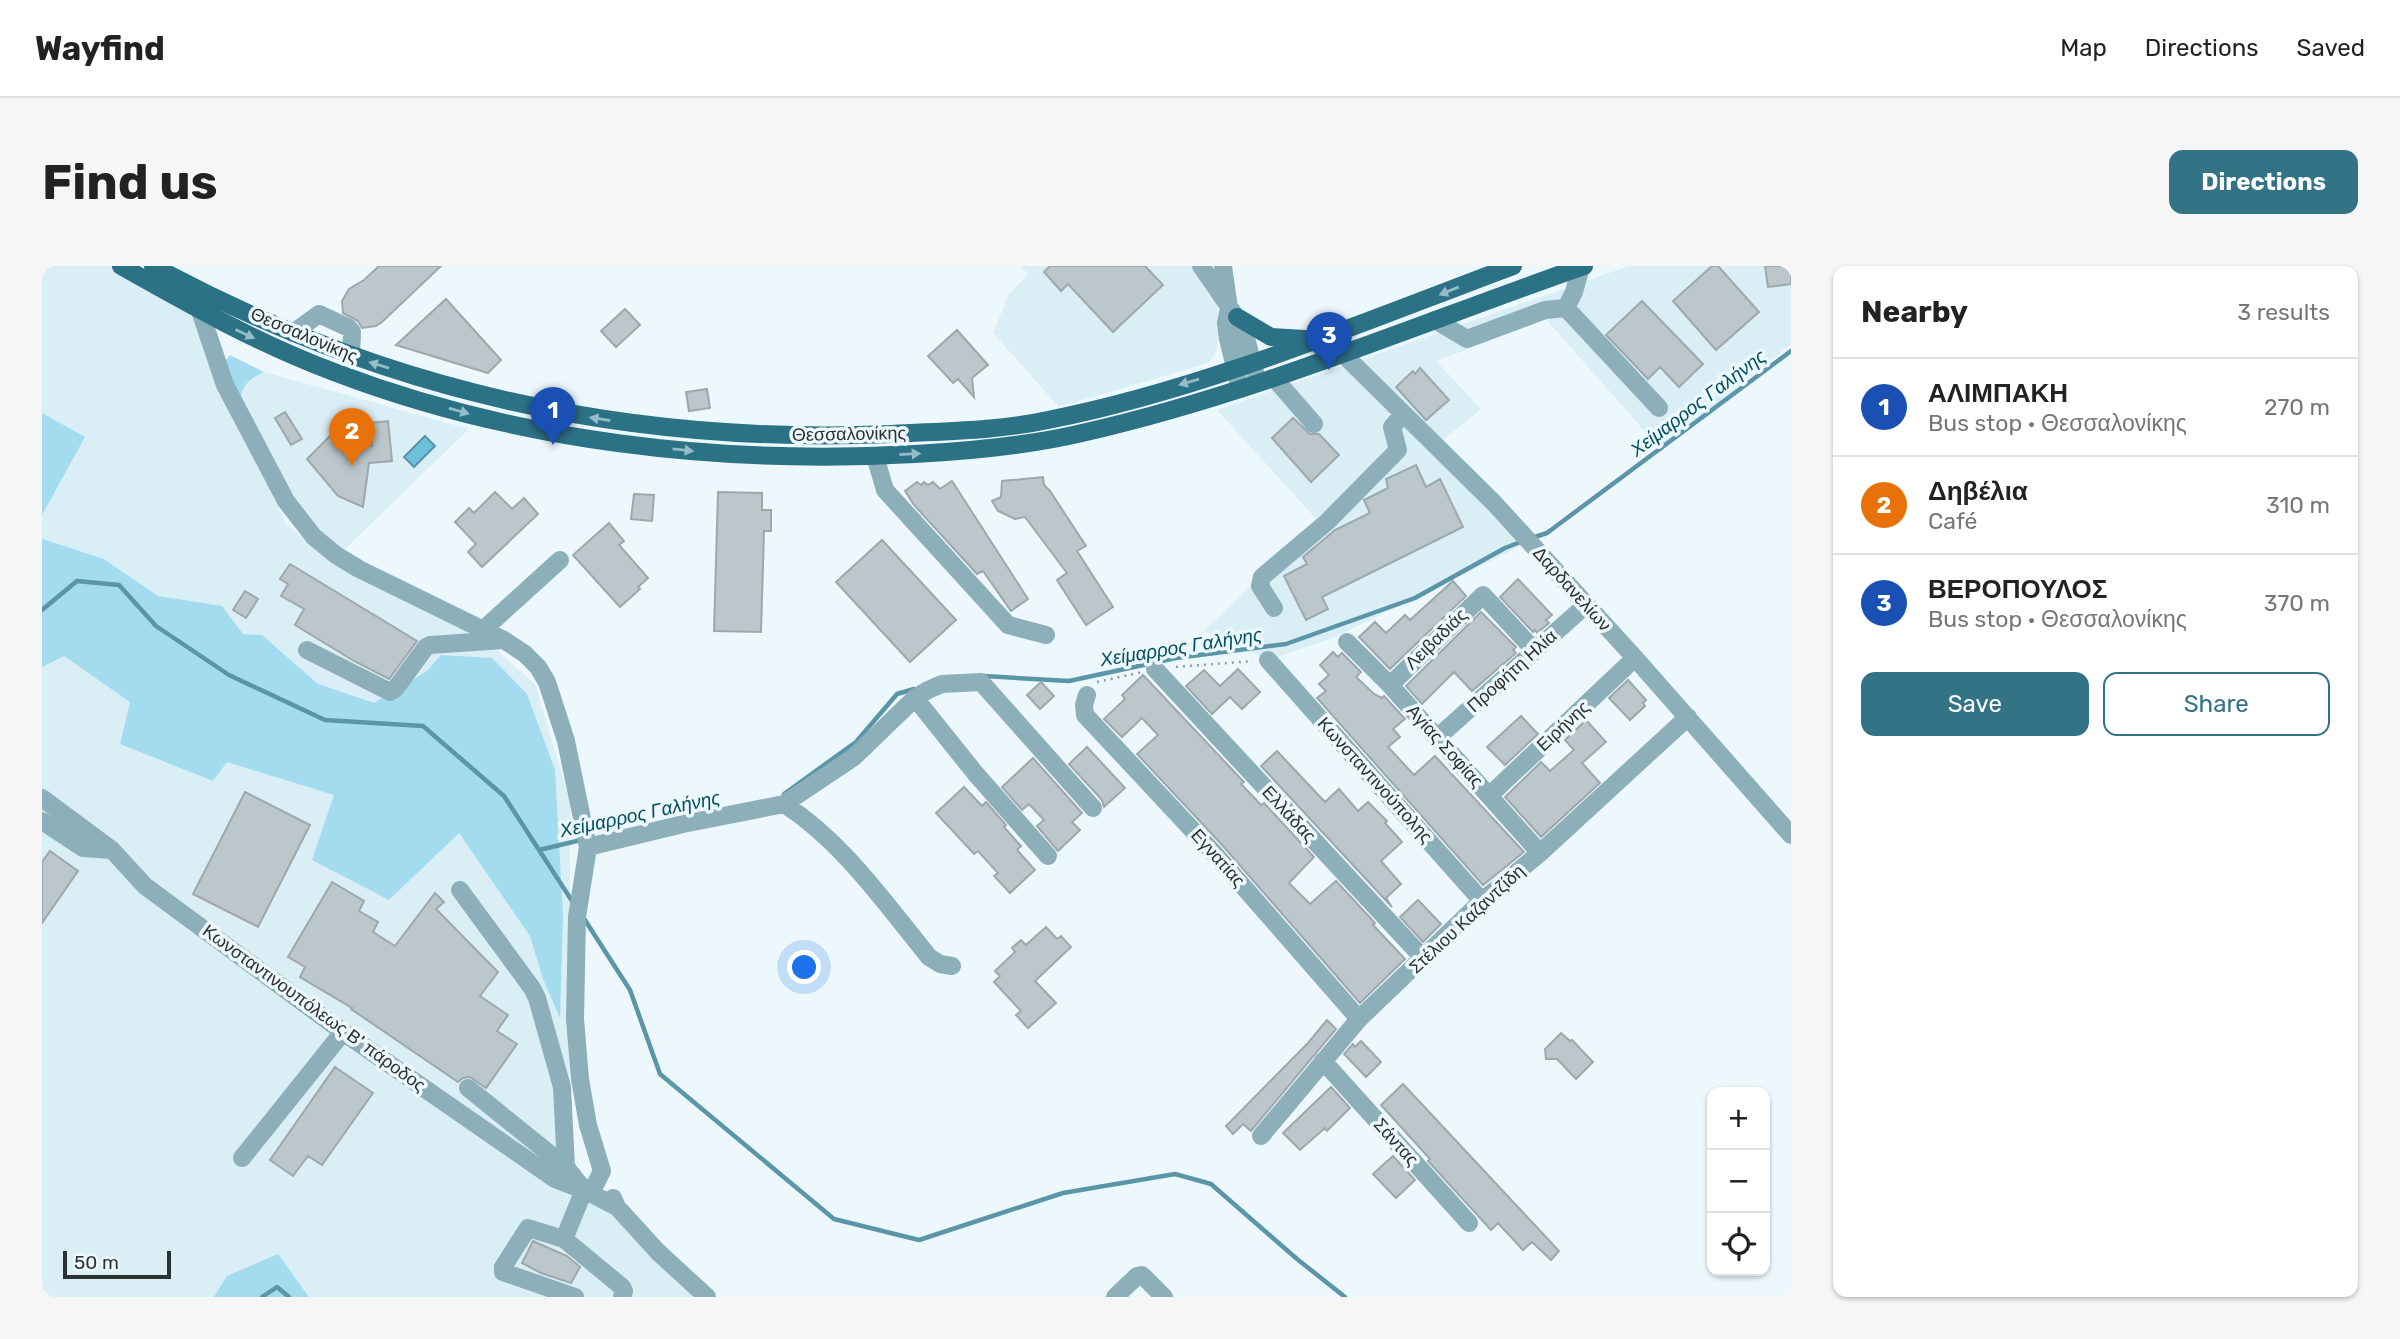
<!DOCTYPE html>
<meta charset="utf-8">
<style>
:root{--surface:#fff;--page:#f6f6f6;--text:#222;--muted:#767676;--line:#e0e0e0;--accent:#327386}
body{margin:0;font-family:Rubik,sans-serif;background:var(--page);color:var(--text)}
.controls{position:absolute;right:21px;bottom:21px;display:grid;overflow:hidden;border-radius:14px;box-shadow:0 2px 5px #0004}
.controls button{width:63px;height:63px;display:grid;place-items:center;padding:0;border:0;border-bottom:2px solid var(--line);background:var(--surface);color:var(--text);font:35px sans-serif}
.scale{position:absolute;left:21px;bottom:18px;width:108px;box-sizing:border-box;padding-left:7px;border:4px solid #2c3132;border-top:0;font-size:19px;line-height:24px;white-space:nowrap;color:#2c3132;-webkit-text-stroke:5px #edf8fc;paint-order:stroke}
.you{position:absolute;left:763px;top:702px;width:24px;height:24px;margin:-18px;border:5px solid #fff;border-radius:50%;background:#1a73e8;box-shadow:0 0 0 10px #1a73e833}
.badge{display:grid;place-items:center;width:46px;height:46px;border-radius:50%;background:var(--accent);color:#fff;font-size:23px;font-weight:700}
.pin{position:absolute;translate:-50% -58px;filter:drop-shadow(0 2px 4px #0008)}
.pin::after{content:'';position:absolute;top:37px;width:24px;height:21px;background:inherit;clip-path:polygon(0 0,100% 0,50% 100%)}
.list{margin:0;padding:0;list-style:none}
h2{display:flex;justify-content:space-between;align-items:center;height:91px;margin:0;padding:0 28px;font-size:30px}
h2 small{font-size:23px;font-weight:400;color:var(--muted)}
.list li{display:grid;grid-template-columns:46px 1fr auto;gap:21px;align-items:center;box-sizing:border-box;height:98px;padding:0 28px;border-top:2px solid var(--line)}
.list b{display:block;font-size:26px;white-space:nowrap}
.list p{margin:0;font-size:23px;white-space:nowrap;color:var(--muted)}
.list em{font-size:23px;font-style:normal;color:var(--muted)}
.actions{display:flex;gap:14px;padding:21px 28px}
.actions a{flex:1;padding:16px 0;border:2px solid var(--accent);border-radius:14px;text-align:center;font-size:24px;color:var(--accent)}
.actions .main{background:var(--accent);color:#fff}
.icon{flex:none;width:38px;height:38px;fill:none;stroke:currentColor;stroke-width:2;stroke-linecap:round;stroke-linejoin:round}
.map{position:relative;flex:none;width:1749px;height:1031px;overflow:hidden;border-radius:14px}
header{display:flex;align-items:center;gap:42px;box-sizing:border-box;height:98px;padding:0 35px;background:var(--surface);border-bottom:2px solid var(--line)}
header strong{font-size:33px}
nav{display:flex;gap:38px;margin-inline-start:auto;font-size:24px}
.intro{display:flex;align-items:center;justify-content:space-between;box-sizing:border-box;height:168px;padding:0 42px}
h1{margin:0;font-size:49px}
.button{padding:18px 32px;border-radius:14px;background:var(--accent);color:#fff;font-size:24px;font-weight:700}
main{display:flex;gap:42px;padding:0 42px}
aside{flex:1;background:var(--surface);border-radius:14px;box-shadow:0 2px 5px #0004}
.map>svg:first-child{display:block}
.built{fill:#daeef5}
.green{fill:#a3dcee}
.water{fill:#6dc0da;stroke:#5a95a8;stroke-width:2}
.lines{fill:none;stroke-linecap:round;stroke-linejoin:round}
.stream{stroke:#5a95a8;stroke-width:4.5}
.building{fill:#bcc7cb;stroke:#9da8ac;stroke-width:2}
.path{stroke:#949d9f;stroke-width:2.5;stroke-dasharray:2 5;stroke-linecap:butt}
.minor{stroke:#8dafba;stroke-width:18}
.major{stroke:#2c7286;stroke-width:18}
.oneway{fill:#96bcc7}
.labels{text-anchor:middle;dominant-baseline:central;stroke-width:7;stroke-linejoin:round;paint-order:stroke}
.street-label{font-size:18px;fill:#2c3132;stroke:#edf8fc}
.water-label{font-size:19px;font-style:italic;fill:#024f61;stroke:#edf8fc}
</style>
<header>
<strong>Wayfind</strong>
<nav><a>Map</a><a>Directions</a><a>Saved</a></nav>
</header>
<div class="intro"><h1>Find us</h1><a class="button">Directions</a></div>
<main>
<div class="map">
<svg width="1749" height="1031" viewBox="0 0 1749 1031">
<rect width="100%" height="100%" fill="#edf8fc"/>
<path class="built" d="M0,0H97L150,33L243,257L310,310L438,370L493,418L528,535L527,912L671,1031H0Z
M979,0H1169L1179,66L1173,88L1166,97L1017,141L951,67L967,28L986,8Z
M1587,0H1749V78L1619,184L1504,53L1394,95L1439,143L1398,176L1489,275L1291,372L1226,394L1162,365L1276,255L1175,144Z
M222,106L427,163L301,285L261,254L198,137V128L209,111Z"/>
<path class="green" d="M188,89L222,106C208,112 198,121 198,137L183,95Z
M0,147L43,171L0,249Z
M0,273L62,293L116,330L180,340L201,368L220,369L276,418L332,437L385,405L399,389L450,392L485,428L513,504L521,650L518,752L501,713L488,670L417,567L347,634L270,594L292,529L185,496L171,515L78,478L88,436L22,390L0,401Z
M236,988L267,1031H172L185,1010Z"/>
<path class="water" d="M383,170L393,180L372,201L362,191Z"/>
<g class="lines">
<path class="stream" d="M1490,272L1505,267L1749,85
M0,344L35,315L77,319L114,360L187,409L283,454L381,460L462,530L532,638
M942,410L1027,415L1134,392L1244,378L1373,332L1463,282L1481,275
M742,528L814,476L855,428L872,423
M497,584L539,574
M541,651L588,724L618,808L792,953L877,974L1021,927L1133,908L1169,918L1255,993L1303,1031
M220,1031L235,1021L247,1031"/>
</g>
<path class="building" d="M337,0H399L340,56L334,60L320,62L316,55L301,47L300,35L307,23L322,14Z
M1008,0H1103L1121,19L1071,66L1026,18L1019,25L1002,6Z
M1670,0H1676L1717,46L1674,84L1631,35Z
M1723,0H1749V18L1726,21Z
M404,33L459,94L446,107L354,79Z
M1600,35L1661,98L1637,121L1618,101L1606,113L1564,69Z
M583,43L598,59L574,81L559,65Z
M915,64L946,99L930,112L932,131L916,113L911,117L886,90Z
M1378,102L1407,134L1384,154L1354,121L1371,105L1373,108Z
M665,123L668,142L647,145L644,126Z
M243,146L260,173L249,179L233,152Z
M1251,152L1268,168H1277L1297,189L1269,216L1230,172Z
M346,155L350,195L327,197L321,241L296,230L265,193L290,168L330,180L328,157Z
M1374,199L1384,221L1398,213L1421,261L1280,331L1286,343L1264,354L1242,310L1265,298L1261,291L1293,264L1328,247L1322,234L1346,222L1344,213Z
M1001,211L1002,219L1008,225L1044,280L1035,285L1071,341L1044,359L1015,314L1025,307L983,251L973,253L956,245L950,235L959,231L960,215Z
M910,215L986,333L969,345L941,305L935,308L872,239L863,225L875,216L879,219L882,216L886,219L891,216L898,223Z
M453,226L470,243L482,232L496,248L440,301L426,286L434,278L413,256L427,242L432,247Z
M676,226L720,227V244H729V265H722L719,366L672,365Z
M592,228L612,229L610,255L589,253Z
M567,257L582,275L577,279L606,312L596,321L598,323L578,341L531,289Z
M840,274L914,354L868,396L794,316Z
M248,298L375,375L347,413L312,395L253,359L262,343L239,330L246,318L238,313Z
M1476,313L1510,349L1504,354L1507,357L1495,367L1493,364L1491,366L1458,331Z
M1411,315L1424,330L1348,403L1317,371L1333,356L1344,367L1363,349L1368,354Z
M203,325L216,333L204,352L191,344Z
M1439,346L1474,381L1471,384L1474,387L1430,425L1412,406L1380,438L1364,420Z
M1291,386L1296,391L1300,387L1319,406L1314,411L1332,428L1340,432L1342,430L1363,453L1351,463L1358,471L1346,481L1372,509L1393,490L1482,586L1441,619L1275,432L1284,425L1277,418L1287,409L1278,399Z
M1196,403L1218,426L1200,443L1188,431L1170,448L1144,420L1162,404L1178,420Z
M1101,409L1202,516L1199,518L1219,539L1222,537L1272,591L1247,617L1268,638L1294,615L1333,657L1331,659L1363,693L1318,737L1181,580L1095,488L1116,469L1100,452L1080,471L1062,453L1083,433L1080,429Z
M1586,414L1604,434L1601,437L1603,440L1588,454L1567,432Z
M999,416L1012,430L998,443L985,429Z
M1479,450L1496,468L1463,499L1445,481Z
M1544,454L1564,476L1540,497L1558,517L1499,571L1463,531L1499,496L1508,505L1532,484L1523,474Z
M1045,481L1083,522L1062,541L1060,534L1027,498Z
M1235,485L1283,536L1297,523L1316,545L1326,536L1345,555L1343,557L1360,576L1339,595L1359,618L1344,632L1350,641L1219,500Z
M991,492L1040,547L1030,556L1038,564L1016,585L995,560L1002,554L987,538L980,544L960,521Z
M922,521L940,540L944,536L964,559L962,561L979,580L975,584L993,604L968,627L952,610L956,607L936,585L932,588L894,547Z
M203,526L268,559L216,661L151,628Z
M8,585L36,605L0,657V596Z
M290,616L322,635L317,645L336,656L331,666L353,680L393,627L402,636L394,643L456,706L438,730L466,749L455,765L475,778L444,822L428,811L421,812L416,816L309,743L310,742L258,711L263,701L246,691Z
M1376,634L1399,658L1381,676L1358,651Z
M1004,661L1015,673L1019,670L1029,681L993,715L1014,737L986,762L974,749L979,745L952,716L958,710L953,705L973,686L970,682L979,674L984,679Z
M1285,754L1294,763L1209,865L1201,858L1191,868L1184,860L1266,777Z
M1519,767L1528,775L1530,774L1551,796L1534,813L1515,793H1504L1503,783Z
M1319,775L1339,796L1324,811L1302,788L1311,778L1313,781Z
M293,801L331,827L280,899L266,890L251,910L228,894Z
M1361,818L1517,985L1509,994L1490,976L1481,984L1456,957L1449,964L1386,895L1388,893L1339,839Z
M1289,821L1308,842L1285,865L1283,862L1258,884L1241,867Z
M1351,890L1373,914L1354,932L1331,908Z
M491,975L525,990L538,1001L529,1017L499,1007L480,997Z"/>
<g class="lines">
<path class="path" d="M1134,401L1211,395
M1055,416L1100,406"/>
<path class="minor" d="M1159,0L1201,61L1216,117
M1181,0L1187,42L1184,57L1186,73L1198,123
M1539,1L1532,26L1524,42L1617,142
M1393,54L1425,73L1503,44L1524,42
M251,67L277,48L307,62L310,66L309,90
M1301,88L1452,237L1593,392L1749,569
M1232,112L1272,158
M833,190L843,224L966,359L1004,369
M1232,342L1218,320L1220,311L1285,256L1356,184L1350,161L1361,148
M442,363L518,294
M1305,376L1348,419L1498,587
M265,384L348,426L353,423L384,381L388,379L462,374
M1226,394L1440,635
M1113,403L1382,693
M1348,419L1441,329L1493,385
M1045,429L1042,439L1043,449L1172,587L1317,753
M873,432L933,507L1006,590
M1396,471L1544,339
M1448,529L1593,392
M0,532L70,584L103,620L301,766L513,913L542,924L553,919L560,905L546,859L538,813L533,753L535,651L546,581L524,475L505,416L496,401L483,388L462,374L317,303L294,289L272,271L244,235L183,119L158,45
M742,538L812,491L873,432L886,424L900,418L939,416L1051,542
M0,555L41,582L70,584
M546,581L641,558L742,538C801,576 843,637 887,691L898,698L910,700
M418,624L490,722L495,732L520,821L524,901
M1281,795L1427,957
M426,822L524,901L542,924L575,941
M1219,870L1317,753L1440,635L1498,587L1646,451
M200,892L301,766
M571,932L575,941L616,986L665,1031
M522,973L542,924
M533,1031L461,1006V1001L486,962L522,973L580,1021L582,1025L580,1031
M1073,1031L1095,1010L1100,1009L1122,1031"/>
<path class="major" d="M79,0C148,39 217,78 292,106C475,176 678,199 873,188C929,185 985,180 1040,167C1212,128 1376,58 1542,0
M111,0C343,126 587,179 850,168C902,165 955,165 1006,154C1163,123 1321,56 1471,0
M1195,51L1229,71L1263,73"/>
</g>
<defs><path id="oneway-solid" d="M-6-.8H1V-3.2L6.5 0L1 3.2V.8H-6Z" transform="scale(1.75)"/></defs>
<g class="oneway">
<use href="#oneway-solid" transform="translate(1407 25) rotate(158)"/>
<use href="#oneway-solid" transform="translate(203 68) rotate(25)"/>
<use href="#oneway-solid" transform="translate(337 99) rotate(-163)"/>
<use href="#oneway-solid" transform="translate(1147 116) rotate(164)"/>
<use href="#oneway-solid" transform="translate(417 145) rotate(16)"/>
<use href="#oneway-solid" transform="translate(558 153) rotate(-171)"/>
<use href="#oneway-solid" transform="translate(641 184) rotate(6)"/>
<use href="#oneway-solid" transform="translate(868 188) rotate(-3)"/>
</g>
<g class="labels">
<g class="street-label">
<text transform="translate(262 69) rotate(23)">Θεσσαλονίκης</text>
<text transform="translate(807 168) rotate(-1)">Θεσσαλονίκης</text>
<text transform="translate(1530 323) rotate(48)">Δαρδανελίων</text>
<text transform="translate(1394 373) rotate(-44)">Λειβαδιάς</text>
<text transform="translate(1470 405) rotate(-42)">Προφήτη Ηλία</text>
<text transform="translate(1521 460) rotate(-43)">Ειρήνης</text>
<text transform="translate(1403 480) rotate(48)">Αγίας Σοφίας</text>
<text transform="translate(1333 514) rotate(48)">Κωνσταντινούπολης</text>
<text transform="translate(1247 548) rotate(47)">Ελλάδας</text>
<text transform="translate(1176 592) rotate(48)">Εγνατίας</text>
<text transform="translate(1425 653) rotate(-43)">Στέλιου Καζαντζίδη</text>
<text transform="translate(272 742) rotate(36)">Κωνσταντινουπόλεως Β' πάροδος</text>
<text transform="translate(1354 876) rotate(48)">Σάντας</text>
</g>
<g class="water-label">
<text transform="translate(1656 137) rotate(-37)">Χείμαρρος Γαλήνης</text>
<text transform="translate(1139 381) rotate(-9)">Χείμαρρος Γαλήνης</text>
<text transform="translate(598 548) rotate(-12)">Χείμαρρος Γαλήνης</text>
</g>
</g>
</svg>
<div class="controls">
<button>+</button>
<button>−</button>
<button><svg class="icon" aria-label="locate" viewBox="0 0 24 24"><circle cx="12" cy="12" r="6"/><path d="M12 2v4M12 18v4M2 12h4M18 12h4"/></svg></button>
</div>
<div class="scale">50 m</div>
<div class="you"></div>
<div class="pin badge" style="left:511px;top:179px;background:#1a4fb4">1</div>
<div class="pin badge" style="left:310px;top:200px;background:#e8710a">2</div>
<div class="pin badge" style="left:1287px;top:104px;background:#1a4fb4">3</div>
</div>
<aside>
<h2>Nearby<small>3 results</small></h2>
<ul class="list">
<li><span class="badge" style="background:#1a4fb4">1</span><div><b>ΑΛΙΜΠΑΚΗ</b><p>Bus stop · Θεσσαλονίκης</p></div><em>270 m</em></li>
<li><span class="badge" style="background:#e8710a">2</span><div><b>Δηβέλια</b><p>Café</p></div><em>310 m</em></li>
<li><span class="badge" style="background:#1a4fb4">3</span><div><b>ΒΕΡΟΠΟΥΛΟΣ</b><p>Bus stop · Θεσσαλονίκης</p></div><em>370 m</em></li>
</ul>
<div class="actions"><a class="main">Save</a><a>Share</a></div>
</aside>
</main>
